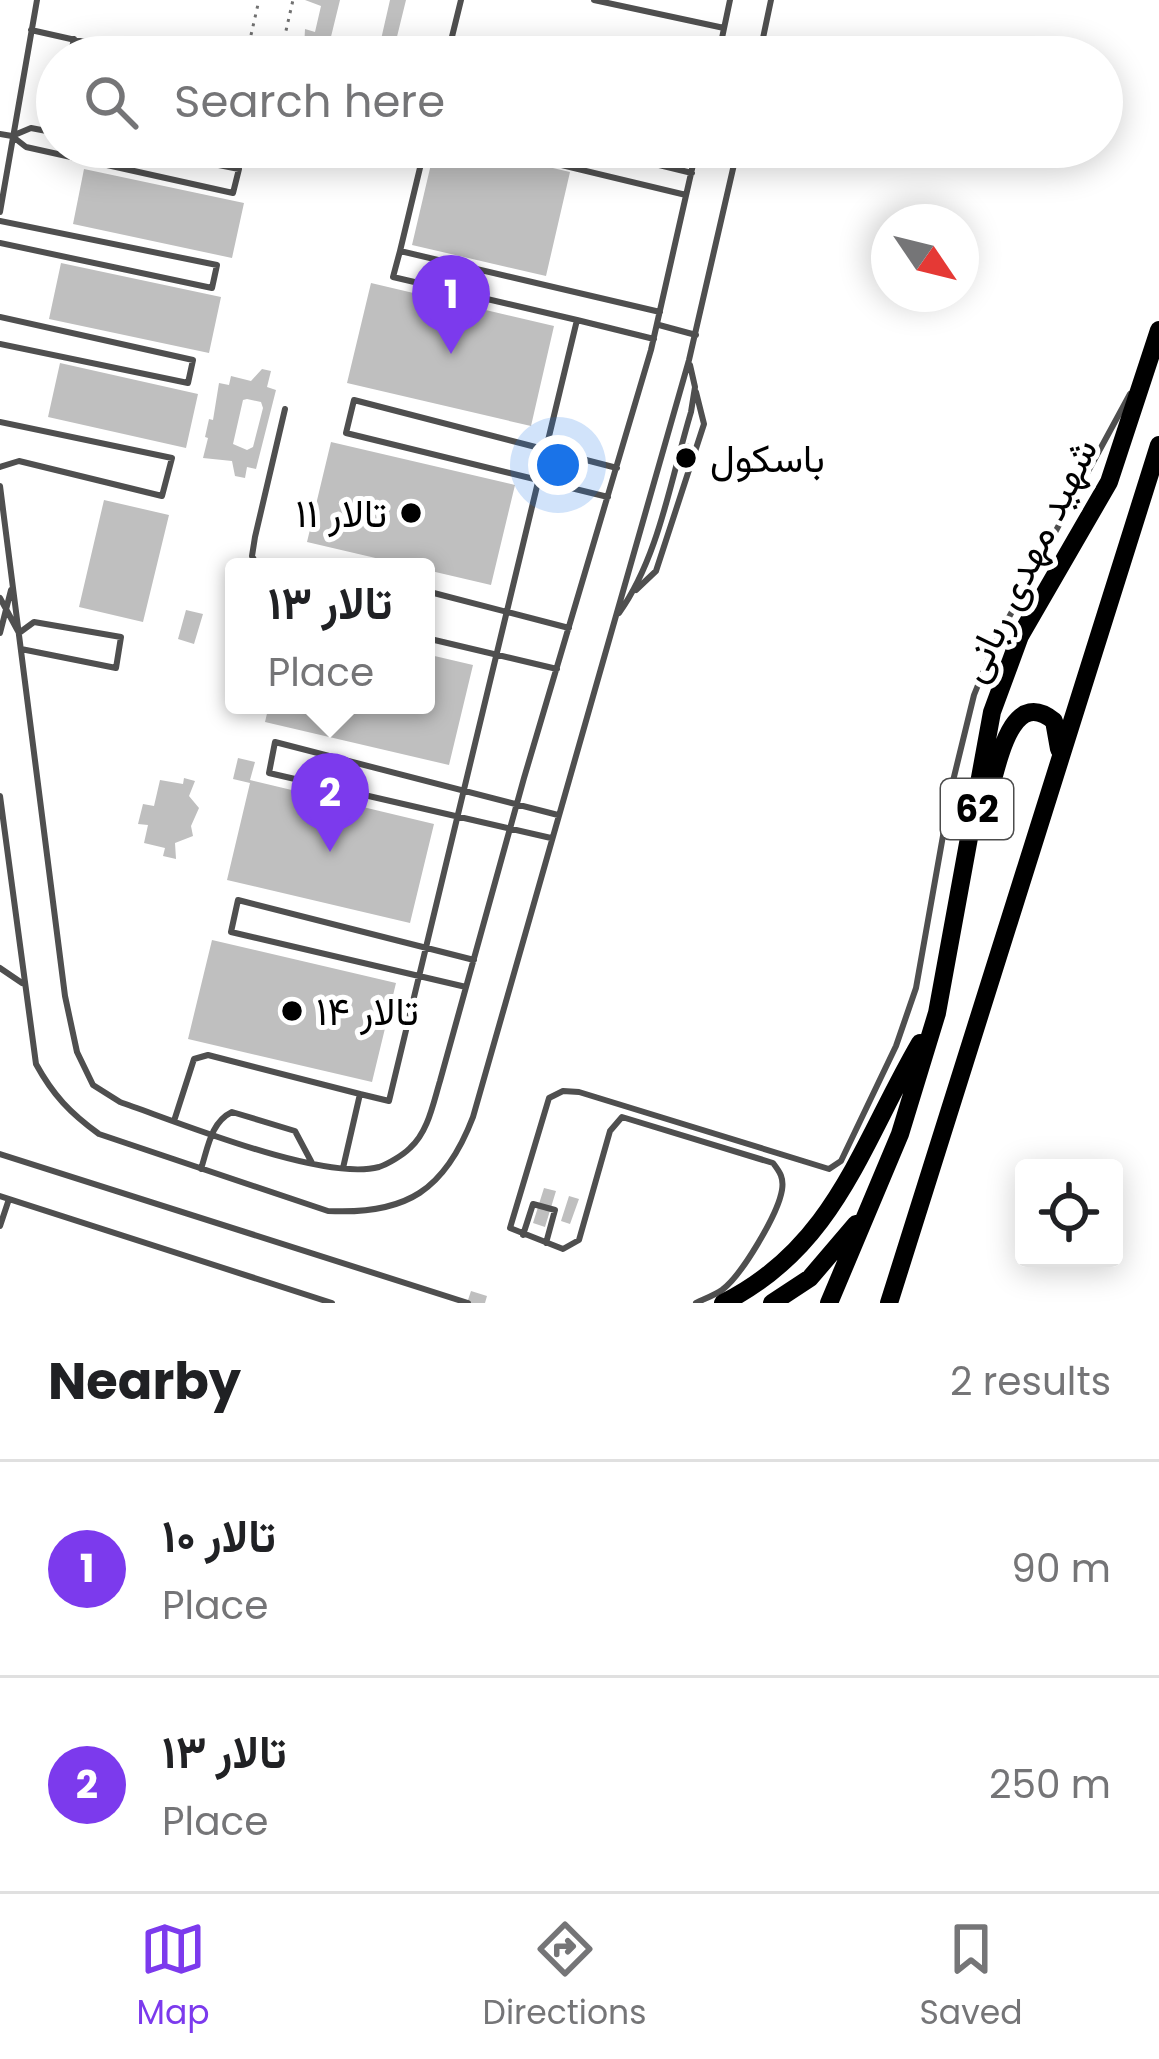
<!DOCTYPE html>
<meta charset="utf-8">
<style>
:root{--surface:#fff;--page:#f2f2f2;--text:#202124;--muted:#757577;--line:#e0e0e0;--accent:#7c3aed}
body{margin:0;font-family:Poppins,Vazirmatn,sans-serif;background:var(--page);color:var(--text)}
.controls{position:absolute;right:36px;bottom:36px;display:grid;overflow:hidden;border-radius:12px;box-shadow:0 6px 30px #0003}
.controls button{width:108px;height:108px;display:grid;place-items:center;padding:0;border:0;border-bottom:3px solid var(--line);background:var(--surface);color:var(--text);font:60px sans-serif}
.compass{position:absolute;left:871px;top:204px;width:108px;height:108px;border-radius:50%;background:var(--surface);box-shadow:0 6px 30px #0003;rotate:125deg}
.you{position:absolute;left:558px;top:465px;width:42px;height:42px;margin:-30px;border:9px solid #fff;border-radius:50%;background:#1a73e8;box-shadow:0 0 0 18px #1a73e833}
.badge{display:grid;place-items:center;width:78px;height:78px;border-radius:50%;background:var(--accent);color:#fff;font-size:39px;font-weight:700}
.pin{position:absolute;translate:-50% -99px;filter:drop-shadow(0 3px 6px #0008)}
.pin::after{content:'';position:absolute;top:63px;width:42px;height:36px;background:inherit;clip-path:polygon(0 0,100% 0,50% 100%)}
.popup{position:absolute;left:225px;top:558px;width:210px;height:156px;box-sizing:border-box;display:grid;place-content:center;border-radius:12px;background:var(--surface);filter:drop-shadow(0 3px 9px #0005);font-size:39px;white-space:nowrap;color:var(--muted)}
.popup b{font-size:45px;color:var(--text)}
.popup::after{content:'';position:absolute;left:50%;top:100%;margin-left:-24px;border:24px solid transparent;border-top-color:var(--surface)}
.list{margin:0;padding:0;list-style:none}
h2{display:flex;justify-content:space-between;align-items:center;height:156px;margin:0;padding:0 48px;font-size:51px}
h2 small{font-size:39px;font-weight:400;color:var(--muted)}
.list li{display:grid;grid-template-columns:78px 1fr auto;gap:36px;align-items:center;box-sizing:border-box;height:216px;padding:0 48px;border-top:3px solid var(--line)}
.list b{display:block;font-size:45px;white-space:nowrap}
.list p{margin:0;font-size:39px;white-space:nowrap;color:var(--muted)}
.list em{font-size:39px;font-style:normal;color:var(--muted)}
.icon{flex:none;width:66px;height:66px;fill:none;stroke:currentColor;stroke-width:2;stroke-linecap:round;stroke-linejoin:round}
.map{position:relative;flex:none;width:1159px;height:1303px;overflow:hidden}
.search{position:absolute;background:var(--surface);box-shadow:0 6px 30px #0003;left:36px;right:36px;top:36px;height:132px;display:flex;align-items:center;gap:30px;box-sizing:border-box;padding:0 42px;border-radius:66px;color:var(--muted);font-size:45px}
.sheet{height:588px;background:var(--surface)}
nav{display:flex;justify-content:space-around;align-items:center;box-sizing:border-box;height:168px;border-top:3px solid var(--line);background:var(--surface);font-size:33px;color:var(--muted)}
nav a{display:grid;justify-items:center;gap:6px}
nav .on{color:var(--accent)}
.map>svg:first-child{display:block}
.building{fill:#bfbfbf;fill-rule:evenodd}
.lines{fill:none;stroke-linecap:round;stroke-linejoin:round}
.path{stroke:#717171;stroke-width:3;stroke-dasharray:3 6;stroke-linecap:butt}
.service{stroke:#4f4f4f;stroke-width:6}
.trunk{stroke:#000;stroke-width:18}
.poi-dot{fill:#000;stroke:#fff;stroke-width:4.5}
.labels{text-anchor:middle;dominant-baseline:central;stroke-width:10;stroke-linejoin:round;paint-order:stroke}
.shield{fill:#fff;stroke:#4c4c4c;stroke-width:3}
.shield-label{font-size:36px;font-weight:bold;fill:#000}
.poi-label{font-size:39px;fill:#000;stroke:#fff;text-anchor:start}
.street-label{font-size:39px;fill:#000;stroke:#fff}
</style>
<div class="map">
<svg width="1159" height="1303" viewBox="0 0 1159 1303">
<rect width="100%" height="100%" fill="#fff"/>
<path class="building" d="M305,0H340L326,57H297L300,47L304,49L305,29L315,32L321,6Z
M390,0H406L392,57H377Z
M425,36L440,40L438,57H420Z
M197,147H258L254,162Z
M435,147H463L570,172L546,276L412,245Z
M84,169L244,203L232,258L73,224Z
M61,263L221,297L209,353L49,319Z
M371,283L554,326L531,426L347,383Z
M60,363L198,394L186,448L48,417Z
M262,369L271,371L267,387L276,390L256,469L247,467L245,478L235,476L232,461L203,458L208,438L205,437L209,419L213,420L219,383L229,385L231,376L251,381ZM247,399L261,402L263,408L253,447L247,450L233,444L243,400Z
M331,442L515,485L491,585L307,542Z
M688,443L693,450L686,468L680,466L681,458Z
M104,500L169,515L143,622L79,607Z
M186,610L203,614L194,644L178,639Z
M426,654L473,665L449,765L265,722L269,705H426Z
M238,758L255,762L250,780L434,824L410,923L227,880L250,783L233,779Z
M184,778L195,781L189,796L199,808L191,826L193,836L175,843L176,859L163,856L165,848L144,843L148,825L138,824L143,804L154,806L160,780L183,784Z
M212,940L396,983L372,1082L188,1039Z
M544,1188L556,1191L545,1227L533,1223Z
M569,1196L579,1199L570,1224L561,1221Z
M471,1291L487,1296L485,1303H467Z"/>
<g class="lines">
<path class="path" d="M251,35L259,0
M269,39L281,43
M280,57L293,0"/>
<path class="service" d="M594,0L724,28
M31,30L151,57
M70,57L74,39
M447,57L461,0
M718,57L730,0
M759,57L771,0
M52,132L57,110
M0,134L12,136L26,147L233,193L239,169L127,147
M12,136L31,128L57,133
M486,147L686,195
M585,147L692,173
M0,212L37,0
M0,221L217,265L212,288L0,243
M400,251L425,147
M0,317L193,360L188,383L0,344
M577,320L654,339
M659,325L696,335
M0,422L172,458L162,496L19,461L0,467
M0,486L65,996L77,1052L93,1085L120,1102C178,1122 323,1182 379,1167C388,1164 403,1155 410,1148C428,1132 433,1104 440,1081L524,778L651,350L697,147
M608,497L346,433L354,400L617,468
M258,567L252,556L255,537L285,409
M317,567V564L331,567
M636,590L656,571L704,424L696,392
M426,591L569,628
M0,598L19,633L34,622L121,637L116,668L21,649
M619,613C659,557 671,478 691,412L695,387L690,365
M0,633L11,590
M426,638L557,669
M0,796L36,1064C53,1095 70,1113 99,1134L328,1211C407,1215 445,1190 473,1117L689,360L738,147
M551,838L269,773L275,742L558,815
M0,968L22,983
M466,987L231,932L238,900L474,960
M174,1121L194,1059L208,1055L360,1094
M0,1154L468,1303
M343,1168L360,1094L389,1101L577,320L393,277L400,251L660,312
M201,1169C208,1147 211,1122 232,1112L295,1131L312,1163
M0,1196L332,1303
M0,1226L9,1199
M523,1235L533,1204L555,1210L546,1243
M696,1303C704,1299 715,1295 722,1290C742,1275 778,1214 782,1190C784,1178 780,1172 773,1163L622,1117L610,1131L579,1240L563,1249L510,1228L549,1098L563,1091L579,1092L829,1169L841,1161L896,1046L916,988L952,785L974,695L995,643L1130,394"/>
<path class="trunk" d="M984,810C996,781 1006,682 1054,721L1059,749
M723,1303C835,1247 861,1144 920,1043
M772,1303L810,1278L856,1224
M829,1303L900,1134L937,1013L992,712L1020,636L1109,482L1159,330
M889,1303L1159,445"/>
</g>
<g class="poi-dot">
<circle cx="686" cy="458" r="12"/>
<circle cx="411" cy="513" r="12"/>
<circle cx="292" cy="1011" r="12"/>
</g>
<g class="labels">
<rect class="shield" x="941" y="779" width="72" height="60" rx="9"/>
<g class="shield-label">
<text x="977" y="809">62</text>
</g>
<g class="poi-label">
<text x="710" y="458">باسكول</text>
<text x="387" y="513" text-anchor="end">تالار ۱۱</text>
<text x="316" y="1011">تالار ۱۴</text>
</g>
<g class="street-label">
<text transform="translate(1028 560) rotate(-64)">شهید مهدی ربانی</text>
</g>
</g>
</svg>
<div class="controls">
<button><svg class="icon" aria-label="locate" viewBox="0 0 24 24"><circle cx="12" cy="12" r="6"/><path d="M12 2v4M12 18v4M2 12h4M18 12h4"/></svg></button>
</div>
<svg class="compass" viewBox="-18 -18 36 36"><path d="M0-13l5 13h-10z" fill="#e53935"/><path d="M0 13l5-13h-10z" fill="#757577"/></svg>
<div class="you"></div>
<div class="pin badge" style="left:451px;top:354px">1</div>
<div class="pin badge" style="left:330px;top:852px">2</div>
<div class="popup"><b>تالار ۱۳</b>Place</div>
<div class="search"><svg class="icon" aria-label="search" viewBox="0 0 24 24"><circle cx="10" cy="10" r="6"/><path d="M15 15l6 6"/></svg>Search here</div>
</div>
<section class="sheet">
<h2>Nearby<small>2 results</small></h2>
<ul class="list">
<li><span class="badge">1</span><div><b>تالار ۱۰</b><p>Place</p></div><em>90 m</em></li>
<li><span class="badge">2</span><div><b>تالار ۱۳</b><p>Place</p></div><em>250 m</em></li>
</ul>
</section>
<nav>
<a class="on"><svg class="icon" aria-label="map" viewBox="0 0 24 24"><path d="M3 6l6-2 6 2 6-2v14l-6 2-6-2-6 2zM9 4v14M15 6v14"/></svg>Map</a>
<a><svg class="icon" aria-label="directions" viewBox="0 0 24 24"><path d="M12 3l9 9-9 9-9-9zM9 14v-3h6M13 9l2 2-2 2"/></svg>Directions</a>
<a><svg class="icon" aria-label="saved" viewBox="0 0 24 24"><path d="M7 4h10v16l-5-4-5 4z"/></svg>Saved</a>
</nav>
